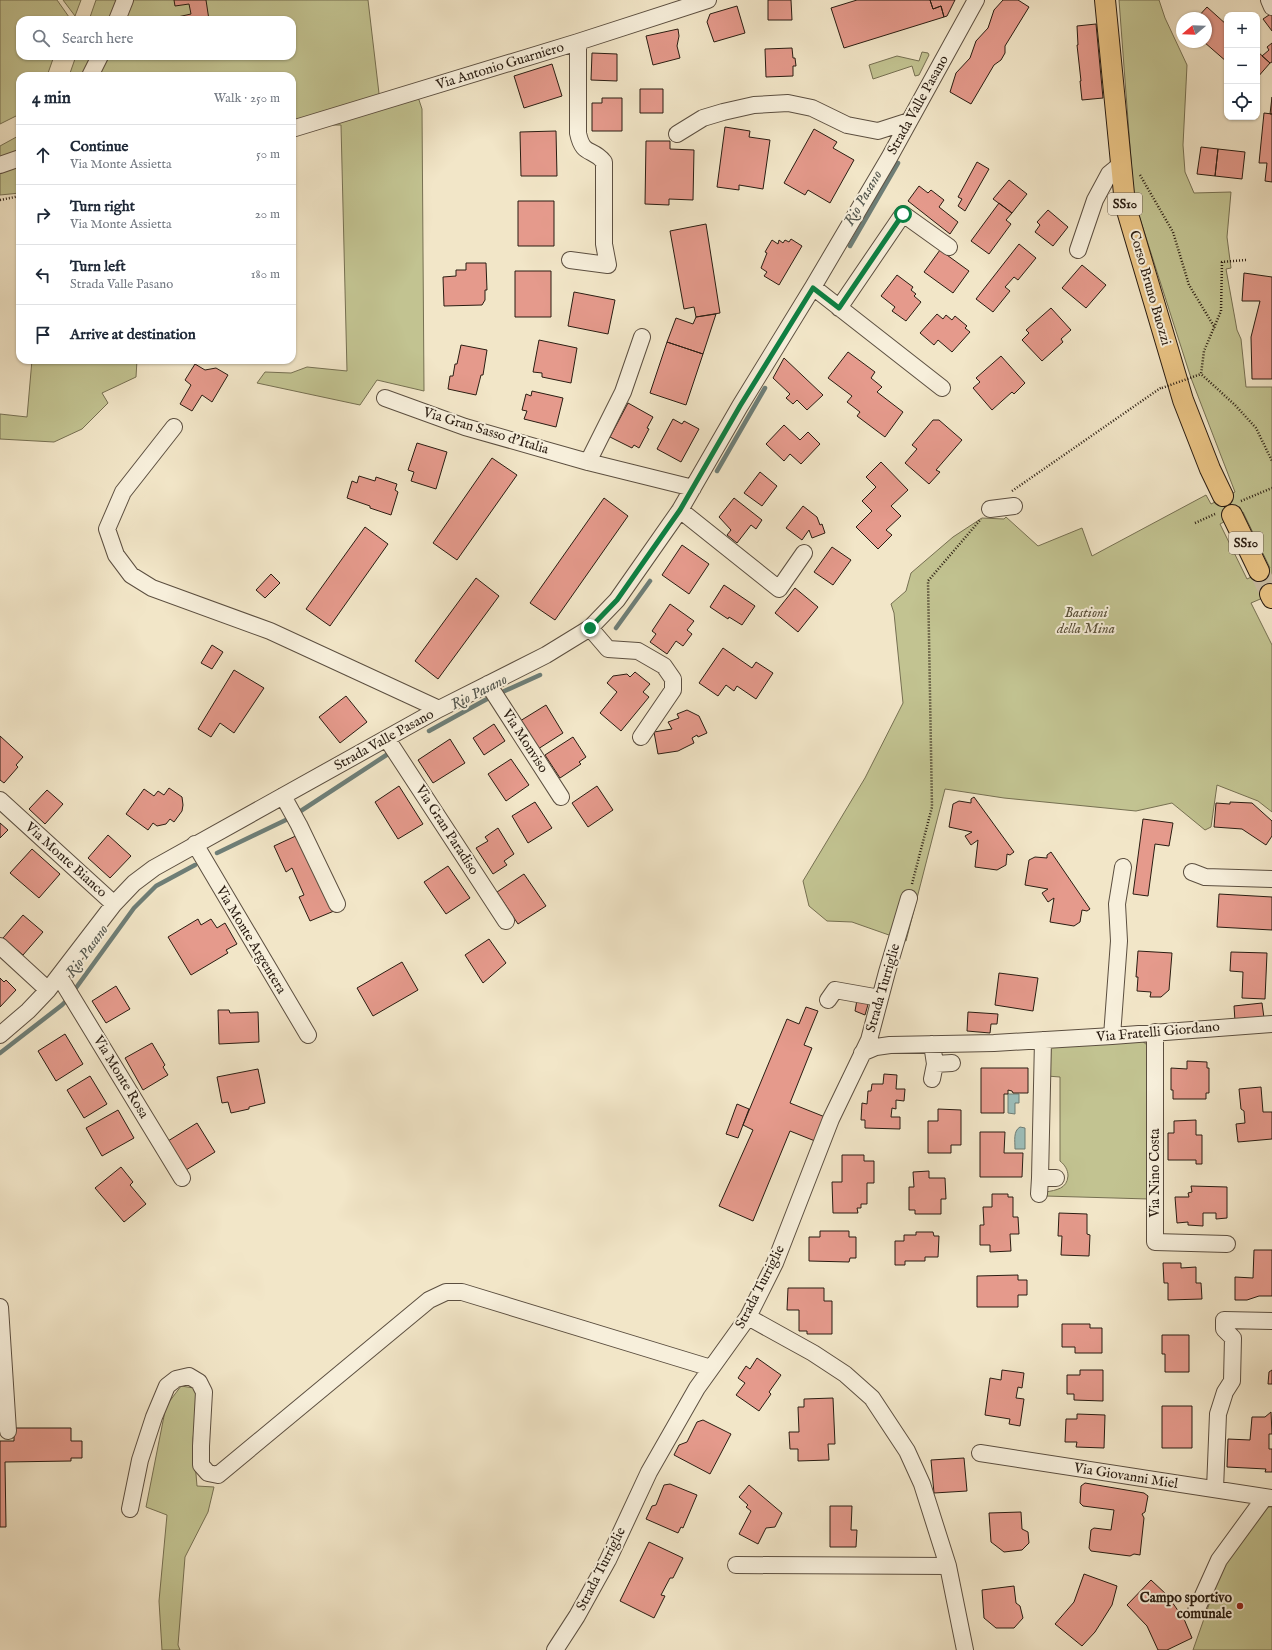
<!DOCTYPE html>
<meta charset="utf-8">
<style>
:root{--surface:#fff;--page:#f2f2f3;--text:#1f2937;--muted:#747a83;--line:#e0e1e3}
body{margin:0;font-family:"IM FELL English",serif;background:var(--page);color:var(--text)}
.controls{position:absolute;right:12px;top:12px;display:grid;overflow:hidden;border-radius:8px;box-shadow:0 1px 3px #0004}
.controls button{width:36px;height:36px;display:grid;place-items:center;padding:0;border:0;border-bottom:1px solid var(--line);background:var(--surface);color:var(--text);font:20px sans-serif}
.compass{position:absolute;left:1176px;top:12px;width:36px;height:36px;border-radius:50%;background:var(--surface);box-shadow:0 1px 3px #0004;rotate:251deg}
.stop{position:absolute;width:12px;height:12px;margin:-9px;border:3px solid #0b8043;border-radius:50%;background:#fff}
.stop.end{background:#0b8043;border-color:#fff;box-shadow:0 1px 4px #0008}
.list{margin:0;padding:0;list-style:none}
h2{display:flex;justify-content:space-between;align-items:center;height:52px;margin:0;padding:0 16px;font-size:17px}
h2 small{font-size:13px;font-weight:400;color:var(--muted)}
.list li{display:grid;grid-template-columns:26px 1fr auto;gap:12px;align-items:center;box-sizing:border-box;height:60px;padding:0 16px;border-top:1px solid var(--line)}
.list b{display:block;font-size:15px;white-space:nowrap}
.list p{margin:0;font-size:13px;white-space:nowrap;color:var(--muted)}
.list em{font-size:13px;font-style:normal;color:var(--muted)}
.icon{flex:none;width:22px;height:22px;fill:none;stroke:currentColor;stroke-width:2;stroke-linecap:round;stroke-linejoin:round}
.map{position:relative;flex:none;width:1272px;height:1650px;overflow:hidden}
.search{position:absolute;background:var(--surface);box-shadow:0 1px 3px #0004;left:16px;top:16px;width:280px;height:44px;display:flex;align-items:center;gap:10px;box-sizing:border-box;padding:0 14px;border-radius:12px;color:var(--muted);font-size:15px}
.panel{position:absolute;background:var(--surface);box-shadow:0 1px 3px #0004;left:16px;top:72px;width:280px;height:292px;border-radius:12px}
.map>svg:first-child{display:block}
.green{fill:#c2c391;stroke:#767052;fill-rule:evenodd}
.water{fill:#9cbeba;stroke:#6e7e77}
.lines{fill:none;stroke-linecap:round;stroke-linejoin:round}
.stream{stroke:#6e7e77;stroke-width:4.5}
.building{fill:#e59a8c;stroke:#2a1d12}
.major-tunnel{stroke:#cabea4;stroke-width:20;stroke-dasharray:20 10;stroke-linecap:butt}
.minor-casing{stroke:#5c4f40;stroke-width:18}
.major-casing{stroke:#2a1d12;stroke-width:22}
.path{stroke:#2a1d12;stroke-width:2.5;stroke-dasharray:1 2;stroke-linecap:butt}
.minor{stroke:#f7efdb;stroke-width:16}
.major{stroke:#e9c384;stroke-width:20}
.path-bridge{stroke:#2a1d12;stroke-width:2.5;stroke-dasharray:1 2;stroke-linecap:butt}
.route{stroke:#0b8043;stroke-width:5}
.poi-dot{fill:#8f2418;stroke:#f7efdb;stroke-width:1.5}
.labels{text-anchor:middle;dominant-baseline:central;stroke-width:4;stroke-linejoin:round;paint-order:stroke}
.shield{fill:#f7efdb;stroke:#685c4e;stroke-width:1}
.shield-label{font-size:13px;font-weight:bold;fill:#2a1d12}
.street-label{font-size:14px;fill:#2a1d12;stroke:#f7efdb}
.park-label{font-size:14px;font-style:italic;fill:#584f38;stroke:#f7efdb}
.poi-label{font-size:14px;font-weight:bold;fill:#2a1d12;stroke:#f7efdb;text-anchor:end}
.water-label{font-size:15px;font-style:italic;fill:#52554d;stroke:#f7efdb}
</style>
<div class="map">
<svg width="1272" height="1650" viewBox="0 0 1272 1650">
<rect width="100%" height="100%" fill="#f2e6c8"/>
<filter id="stains"><feTurbulence type="fractalNoise" baseFrequency=".005" numOctaves="4"/><feColorMatrix values="0 0 0 0 .2 0 0 0 0 .09 0 0 0 0 .02 0 0 0 .5 -.17"/></filter>
<radialGradient id="worn" r=".72"><stop offset=".6" stop-color="#630" stop-opacity="0"/><stop offset="1" stop-color="#630" stop-opacity=".3"/></radialGradient>
<path class="green" d="M0,0H57L69,17L68,20H20V56H54L47,76H20V114L0,124Z
M63,0H81L75,16Z
M96,0H368L380,102L416,91L422,109L424,391L377,380L360,405L257,383L265,372L291,373L307,367L347,371L341,125H292V76H69L76,56H292V20H89Z
M1119,0H1159L1165,18L1187,65L1183,145L1185,172L1194,193L1231,192L1227,237L1231,268L1226,269L1237,330L1241,339L1246,387H1272V594L1251,603L1272,645V812L1258,801L1217,785L1211,827L1205,830L1172,803L1136,811L1004,798L945,789L906,941L852,922L827,921L809,906L803,881L865,778L903,703L894,613L891,604L906,591L911,573L953,537L982,518L1004,519L1006,517L1038,546L1082,528L1092,556L1206,495L1211,504L1235,492L1191,378L1134,200ZM1243,512L1270,568L1247,579L1220,524Z
M922,52L928,53L929,55L919,75L915,76L912,66L873,79L869,65L897,56L919,61Z
M20,135V193L0,195V146Z
M32,360H137L136,377L102,393L108,403L82,429L54,442L0,439V414L27,417Z
M1141,1040L1147,1045L1149,1050V1199L1045,1196L1046,1192C1056,1190 1067,1189 1068,1176C1068,1170 1065,1165 1060,1161V1077L1047,1076V1047Z
M181,1386L194,1388L198,1396L193,1439L197,1486L214,1487L208,1512L185,1557L178,1645L180,1650H162L159,1601L167,1515L146,1507L166,1406Z
M1267,1507H1272V1650H1193L1224,1562Z"/>
<path class="water" d="M1008,1094H1019V1103H1015V1114L1008,1113Z
M1020,1127L1025,1128V1149H1015C1015,1141 1013,1131 1020,1127Z"/>
<g class="lines">
<path class="stream" d="M850,246L898,163
M717,471L765,388
M616,628L650,581
M429,731L487,699L540,675
M217,853L290,818L388,754
M73,992L134,908L156,886L195,865
M0,1053L62,1005L69,998"/>
</g>
<path class="building" d="M174,0H206L209,20H164L191,14L189,4L175,6Z
M768,0H791L792,20H768Z
M857,0H930L933,9L941,6L944,17L844,48L831,8Z
M930,0H955L947,16L944,17L941,6L933,9Z
M1003,0H1018L1029,7L1005,46V53L1001,60L994,65L971,104L950,92L956,73L970,58L976,41L988,28L994,10Z
M737,6L745,33L714,42L707,22L710,14Z
M1207,7L1227,25V62L1204,42H1206V18H1197Z
M1272,13V31L1263,19Z
M1096,24L1103,98L1082,100L1080,81H1081L1077,45H1078L1077,26Z
M678,29L679,36L677,46L680,58L653,65L646,36Z
M1272,43V62L1270,63L1262,56L1269,50L1267,47Z
M792,48L793,58H795L796,66H793V76L766,77L765,49Z
M1257,51L1270,63L1257,78Z
M592,53L617,54V81L591,80Z
M552,64L562,96L524,108L514,76Z
M640,89H663V113H640Z
M1272,97V114H1270Z
M602,98H622V131H592V103H602Z
M1264,113L1272,114V182L1265,181L1267,163H1259Z
M725,127L750,131L749,137L770,140L763,189L739,185V190L717,187Z
M814,129L837,142L833,148L854,160L830,203L808,190L805,195L784,183Z
M556,131L557,176H521L520,132Z
M646,141H670V149L694,150L693,200L669,199V205L645,204Z
M1201,147L1218,149L1215,176L1197,174Z
M1218,149L1245,152L1242,179L1215,176Z
M977,162L989,169L965,211L958,206L962,199L958,197Z
M1009,180L1027,194L1012,213L993,199Z
M919,186L928,193L931,190L944,200L939,207L958,222L950,234L908,201Z
M518,201H554V246H518Z
M999,203L1012,213L1006,220L1011,224L989,254L971,241Z
M1048,210L1068,227L1053,246L1035,232L1040,225L1037,222Z
M706,224L720,313L696,317L694,307L684,309L670,231Z
M791,239L802,246L779,285L764,276L767,272L761,268L767,253L765,252L772,240L778,244L779,240L783,243L785,240L789,242Z
M1019,244L1036,258L1018,280L1014,277L1005,287L1010,291L993,312L976,299Z
M940,250L969,271L953,293L924,272Z
M466,263H486L487,290H485V300L482,305L444,306L443,277L456,276V270H466Z
M1082,265L1106,285L1086,308L1062,288Z
M515,271H551V317H515Z
M1244,273L1272,277V379H1252L1251,337L1260,301H1242Z
M897,275L913,287L911,290L916,294L914,296L921,302L906,321L892,311L895,307L881,296Z
M574,292L615,300L608,334L568,326Z
M1051,308L1071,330L1061,339L1063,342L1042,361L1022,340L1029,333L1026,330Z
M716,314L703,354L667,342L676,318L693,324L696,317Z
M937,314L943,319L946,315L952,320L955,316L967,326L965,328L970,332L952,352L938,340L934,345L920,333Z
M539,340L577,348L571,383L542,377V373L533,372Z
M667,342L703,354L686,405L650,393Z
M461,345L487,350L483,375H481L476,395L448,389L450,376H453L455,364H457Z
M848,352L875,372L871,378L882,387L877,392L903,412L885,437L857,416L860,412L847,402L852,396L828,378Z
M1001,356L1025,383L1014,394L1012,392L992,410L973,388L980,382L976,378Z
M784,358L823,395L807,410L797,400L793,404L786,398L790,394L773,378Z
M195,364L205,370L216,368L228,375L212,402L202,395L192,411L180,404L191,385L185,380Z
M532,391L563,398L556,427L524,419L527,411L522,410L526,394L531,396Z
M628,403L653,417L647,428L649,429L639,448L634,445L632,448L610,437Z
M673,419L682,424L684,421L699,429L681,462L657,449Z
M933,420H939L962,440L936,470L940,472L929,484L905,463L917,449L912,445Z
M784,425L800,440L808,432L820,444L801,464L790,454L784,461L766,444Z
M417,443L447,452L436,489L411,481L414,472L408,470Z
M492,458L517,475L457,560L433,543Z
M881,462L908,490L891,506L901,516L886,530L892,535L878,549L856,527L872,511L862,501L876,487L866,477Z
M760,472L777,486L762,506L744,493Z
M359,476L375,481L376,477L397,484L395,490L398,492L391,515L370,508V506L347,498L352,481L357,483Z
M604,498L628,516L555,620L530,603Z
M734,498L762,520L756,529L751,525L737,543L727,535L731,530L719,517Z
M803,506L817,517L820,525L822,524L825,533L812,538L809,530L802,540L786,528Z
M365,527L388,544L330,626L306,609Z
M682,545L709,564L689,594L662,575Z
M832,547L851,560L833,585L814,572Z
M271,574L280,583L265,598L256,590Z
M476,578L499,596L438,679L415,661Z
M724,585L755,606L742,625L729,617L728,619L710,607Z
M795,588L818,607L798,632L775,613Z
M670,604L694,621L687,630L692,634L683,646L676,641L667,654L650,642L656,634L652,631Z
M212,645L223,652L212,669L201,663Z
M723,648L752,668L756,662L773,673L756,699L737,686L734,691L726,685L718,696L699,683Z
M234,670L264,688L234,733L220,723L211,737L198,729Z
M635,672L650,684L643,692L649,697L621,731L600,713L617,692L607,683L613,676L627,674L630,677Z
M346,696L367,722L340,743L319,717Z
M546,705L563,733L538,749L520,721Z
M687,710L699,716L707,733L698,737L697,735L692,738L694,743L678,751L658,754L654,732L672,729L668,722L679,718L677,714Z
M494,724L505,741L484,755L473,738Z
M0,736L23,757L16,765L18,767L4,783L0,780Z
M573,737L586,757L579,762L581,764L560,778L545,755Z
M450,739L465,763L433,783L418,760Z
M511,759L529,785L506,801L488,774Z
M399,786L423,824L398,839L375,802Z
M597,786L613,810L588,827L572,803Z
M169,788L182,797L183,805L182,811L174,822L170,819L166,824L157,826L153,823L148,830L126,814L144,789L154,796L158,791L164,795Z
M47,790L63,804L45,824L29,809Z
M974,797L1014,852L1010,855L1007,854L1006,865L997,870L975,867L978,840L971,845L965,836L972,832L949,827L953,804L959,801L971,803V799Z
M535,802L552,828L528,843L512,816Z
M1230,802L1252,803L1272,821V836L1266,845L1242,829L1214,827L1216,803L1230,804Z
M1143,819L1173,823L1169,846L1155,844L1148,896L1133,894Z
M0,823L8,830L0,838Z
M498,828L514,854L504,861L507,865L493,874L476,848L488,841L485,837Z
M300,834L334,911L310,921L299,897L304,895L292,868L286,872L274,846Z
M108,835L131,856L110,878L88,858Z
M32,849L60,874L39,898L10,873Z
M1051,852L1090,909L1087,911L1082,910L1080,922L1074,926L1050,922L1054,898L1048,902L1042,893L1048,889L1025,885L1029,860L1035,857L1047,858V855Z
M448,866L470,898L446,914L424,882Z
M524,874L546,906L518,924L497,892Z
M1219,894L1272,897V930L1217,927Z
M23,915L43,932L23,955L3,938Z
M198,919L201,925L211,919L217,928L225,923L237,944L226,950L228,953L191,975L168,937Z
M489,939L506,963L483,983L465,955Z
M1138,951L1172,953L1169,990L1161,997H1150L1151,992L1137,991L1138,977H1136Z
M1231,952L1267,953L1265,999L1242,998L1243,972L1230,971Z
M402,962L418,990L373,1016L357,988Z
M999,973L1038,978L1033,1011L995,1005Z
M0,978L4,982L6,980L16,990L0,1007Z
M116,986L130,1009L106,1023L92,1001Z
M857,1000L869,1001L865,1015L855,1011Z
M1262,1003L1264,1018L1235,1021L1234,1006Z
M806,1007L818,1011L804,1045L812,1048L790,1103L825,1117L815,1141L790,1131L753,1221L719,1206L753,1130L743,1125L787,1019L799,1024Z
M218,1010H229L230,1013L258,1012L259,1042L219,1044Z
M968,1012L998,1014L997,1024H991L990,1033L967,1031Z
M65,1034L83,1064L56,1081L38,1051Z
M152,1043L165,1065L163,1067L168,1075L143,1090L125,1058Z
M1187,1061L1207,1062V1068H1209V1093H1206V1099H1173V1090H1171V1068L1187,1069Z
M981,1068H1028V1093H1013L1012,1091L1008,1090V1094H1004V1113H981Z
M258,1069L265,1103L249,1107V1109L231,1113L228,1102L222,1103L217,1077Z
M884,1074L897,1075L896,1089H905L904,1101L896,1100V1109L892,1108L891,1117H900V1129L865,1128V1120H861L862,1103L867,1104L868,1091H871L872,1084H883Z
M90,1076L107,1104L84,1118L67,1090Z
M1261,1087L1263,1112H1272V1139L1238,1142L1236,1124L1245,1123L1244,1111L1241,1109L1239,1089Z
M737,1104L749,1109L738,1138L726,1134Z
M938,1109L961,1110V1145H951V1153H928V1121H938Z
M118,1110L134,1138L102,1156L86,1128Z
M1196,1120V1135H1202V1164H1196V1160H1168V1133H1174V1121Z
M197,1123L215,1152L186,1170L168,1141Z
M980,1132H1005L1004,1153H1023L1022,1177H980Z
M842,1155H864V1161H874V1183H867V1204H861V1208H857L858,1213H833L832,1182H842Z
M121,1167L133,1182L130,1185L146,1204L124,1222L95,1188Z
M929,1171V1178H945L946,1199H941V1214H915V1210H909V1187H914L913,1172Z
M1191,1186L1227,1187V1218L1216,1219V1213H1203V1226L1188,1225V1222L1177,1223L1175,1197H1189L1188,1193L1192,1192Z
M992,1194H1008V1197H1013V1217H1018L1019,1234H1010L1011,1251L990,1252V1245H980V1225H984L983,1207H992Z
M1059,1213L1087,1214V1234L1090,1235L1089,1256L1061,1255L1062,1236H1058Z
M820,1231H849V1237H856V1258H850L849,1262L809,1261V1237H820Z
M916,1232H933L934,1236H939L938,1257H925V1261H905V1265H895V1241H904V1235H916Z
M1254,1250H1272V1296H1259L1247,1300H1235V1277L1253,1278Z
M1163,1263H1181V1268L1196,1267V1283H1201L1202,1299L1168,1300V1283H1164Z
M1018,1275V1280H1027V1295H1018V1307H977V1276Z
M788,1288H824V1301H832V1334H807V1331H799V1310H787Z
M1062,1324H1090V1328H1102V1353H1075V1347H1062Z
M1162,1335H1189V1372H1165V1354H1162Z
M757,1358L781,1375L769,1392L771,1394L759,1411L736,1395L745,1383L738,1378L746,1366L750,1369Z
M1002,1370L1024,1373L1022,1388L1018,1387L1016,1398L1024,1399L1020,1426L1009,1424L1010,1419L985,1415L990,1378L1001,1380Z
M1080,1370H1103V1401L1074,1400V1394H1067V1375H1080Z
M1272,1370V1384H1268L1269,1372Z
M833,1398L835,1444H828L829,1460L798,1461V1449H790L789,1432H799L798,1407H804V1399Z
M1162,1406H1192V1448H1162Z
M1271,1412L1272,1434H1269V1449H1272V1472H1265L1266,1469L1227,1467L1228,1439L1250,1440L1252,1417H1265Z
M1077,1414L1105,1415L1104,1448L1076,1447L1077,1442H1065L1066,1419H1077Z
M703,1420L731,1434L710,1474L674,1455L679,1445L687,1442L697,1422Z
M14,1428H71V1441H82V1458H71V1461L5,1462L6,1527H0V1441H14Z
M964,1458L967,1491L934,1493L931,1460Z
M1085,1483L1144,1493L1148,1496L1145,1512L1142,1514L1144,1518L1140,1555L1134,1554L1130,1556L1091,1551L1089,1548L1091,1530L1094,1528L1111,1530L1114,1510L1083,1506L1080,1503L1081,1486Z
M670,1484L697,1495L683,1528L681,1527L678,1533L646,1519L652,1506L656,1505L664,1485Z
M749,1485L782,1513L775,1527L766,1528L758,1544L739,1534L751,1511L746,1507L748,1505L739,1497Z
M830,1506H852L851,1530H857L856,1547H830Z
M1021,1512L1022,1529L1028,1532L1029,1543L1022,1550L1004,1552L991,1542L989,1513Z
M649,1542L683,1558L673,1578H670L661,1595L665,1596L654,1618L620,1601Z
M1084,1574L1117,1586L1112,1605L1095,1632L1082,1646L1055,1624L1074,1602Z
M1151,1580L1167,1595L1184,1619L1192,1638L1167,1650H1158L1147,1626L1127,1605Z
M1014,1586L1016,1603L1020,1606L1023,1618L1014,1628H996L984,1618L982,1590Z"/>
<g class="lines">
<path class="major-tunnel" d="M1259,571L1270,594"/>
<g class="minor-casing">
<path id="minor" d="M1269,0L1272,7
M117,20L125,0
M90,76L100,56
M292,129L578,42L708,0
M677,134L703,118L723,112L754,105L788,103L812,108L847,125L878,131L909,121
M0,165L20,158
M1078,250L1095,200L1109,174L1120,165
M570,260L608,265L604,244V162C592,147 583,157 578,133V42
M813,287L942,388
M839,308L903,214L949,247
M385,398L465,427L588,462L693,488
M174,427L123,492L107,529L116,555L131,575L152,588L270,631L439,709
M588,462L623,392L642,337
M990,509L1014,506
M680,510L779,589L804,553
M590,628L608,649L638,651L664,666L673,679V690L641,737
M488,684L561,797
M387,739L506,921
M283,796L299,825L337,904
M0,800L114,904
M195,844L308,1035
M1192,872L1205,877L1272,879
M0,946L48,990
M59,976L182,1178
M828,1000L835,990L880,998
M1155,1032V1242L1227,1244
M0,1035L28,1011L48,990L114,904L134,883L154,868L439,709L546,655L590,628L617,600L680,510L740,406L813,287L889,158L976,0
M1112,1036L1119,941L1117,904L1123,867
M1043,1040L1040,1178H1056
M862,1053L876,1047L890,1045L994,1043L1112,1036L1272,1024
M935,1064L952,1063
M932,1079L935,1064L932,1044
M1039,1194L1040,1178
M0,1307L8,1431
M748,1317L813,1353L845,1374L872,1398L907,1451L922,1484L948,1566L965,1650
M980,1453L1272,1498
M1215,1489L1218,1414L1225,1392L1232,1381L1233,1338L1224,1329V1320L1272,1321
M130,1509L140,1460L154,1417L167,1386L176,1379L189,1376L199,1382L204,1392L201,1446V1465L208,1473L218,1475L429,1300L446,1292H462L711,1368
M736,1565L948,1566
M1196,1611L1219,1560L1265,1497
M555,1650L577,1616L608,1560L649,1472L697,1388L748,1317L775,1263L831,1119L869,1040L887,972L909,898"/>
</g>
<g class="major-casing">
<path id="major" d="M1105,0L1125,204L1183,400L1210,469L1223,496
M1232,515L1259,571
M1270,594L1272,598"/>
</g>
<path class="path" d="M1140,175L1173,232L1189,285L1215,328
M0,200L20,196
M1246,260L1222,262L1221,311L1204,351L1201,374L1235,405L1256,428L1272,461
M1012,491L1162,387
M1241,501L1272,488
M1195,523L1215,514
M912,884L932,807L928,581L981,519"/>
<use href="#minor" class="minor"/>
<use href="#major" class="major"/>
<path class="path-bridge" d="M1162,388L1201,374"/>
</g>
<g class="lines">
<path class="route" d="M590,628L617,600L680,510L740,406L813,288L839,308L903,214"/>
</g>
<circle class="poi-dot" cx="1240" cy="1606" r="4"/>
<g class="labels">
<g class="shield">
<rect x="1108" y="193" width="34" height="22" rx="3"/>
<rect x="1229" y="532" width="34" height="22" rx="3"/>
</g>
<g class="shield-label">
<text x="1125" y="204">SS10</text>
<text x="1246" y="543">SS10</text>
</g>
<g class="street-label">
<text transform="translate(500 66) rotate(-17)">Via Antonio Guarniero</text>
<text transform="translate(918 105) rotate(-61)">Strada Valle Pasano</text>
<text transform="translate(1150 288) rotate(74)">Corso Bruno Buozzi</text>
<text transform="translate(486 431) rotate(17)">Via Gran Sasso d'Italia</text>
<text transform="translate(384 740) rotate(-29)">Strada Valle Pasano</text>
<text transform="translate(525 741) rotate(57)">Via Monviso</text>
<text transform="translate(447 830) rotate(57)">Via Gran Paradiso</text>
<text transform="translate(66 860) rotate(42)">Via Monte Bianco</text>
<text transform="translate(251 940) rotate(59)">Via Monte Argentera</text>
<text transform="translate(883 988) rotate(-74)">Strada Turriglie</text>
<text transform="translate(1158 1032) rotate(-5)">Via Fratelli Giordano</text>
<text transform="translate(121 1077) rotate(59)">Via Monte Rosa</text>
<text transform="translate(1155 1173) rotate(-90)">Via Nino Costa</text>
<text transform="translate(760 1287) rotate(-63)">Strada Turriglie</text>
<text transform="translate(1126 1476) rotate(9)">Via Giovanni Miel</text>
<text transform="translate(601 1569) rotate(-63)">Strada Turriglie</text>
</g>
<g class="park-label">
<text x="1086" y="613">Bastioni<tspan x="1086" dy="16">della Mina</tspan></text>
</g>
<g class="poi-label">
<text x="1232" y="1598">Campo sportivo<tspan x="1232" dy="16">comunale</tspan></text>
</g>
<g class="water-label">
<text transform="translate(863 198) rotate(-60)">Rio Pasano</text>
<text transform="translate(479 692) rotate(-27)">Rio Pasano</text>
<text transform="translate(87 951) rotate(-54)">Rio Pasano</text>
</g>
</g>
<rect width="100%" height="100%" filter="url(#stains)"/>
<rect width="100%" height="100%" fill="url(#worn)"/>
</svg>
<div class="controls">
<button>+</button>
<button>−</button>
<button><svg class="icon" aria-label="locate" viewBox="0 0 24 24"><circle cx="12" cy="12" r="6"/><path d="M12 2v4M12 18v4M2 12h4M18 12h4"/></svg></button>
</div>
<svg class="compass" viewBox="-18 -18 36 36"><path d="M0-13l5 13h-10z" fill="#e53935"/><path d="M0 13l5-13h-10z" fill="#747a83"/></svg>
<div class="stop" style="left:903px;top:214px"></div>
<div class="stop end" style="left:590px;top:628px"></div>
<div class="search"><svg class="icon" aria-label="search" viewBox="0 0 24 24"><circle cx="10" cy="10" r="6"/><path d="M15 15l6 6"/></svg>Search here</div>
<section class="panel">
<h2>4 min<small>Walk · 250 m</small></h2>
<ul class="list">
<li><svg class="icon" aria-label="ahead" viewBox="0 0 24 24"><path d="M12 20V5M6 11l6-6 6 6"/></svg><div><b>Continue</b><p>Via Monte Assietta</p></div><em>50 m</em></li>
<li><svg class="icon" aria-label="right" viewBox="0 0 24 24"><path d="M7 20v-9h11M14 6l5 5-5 5"/></svg><div><b>Turn right</b><p>Via Monte Assietta</p></div><em>20 m</em></li>
<li><svg class="icon" aria-label="left" viewBox="0 0 24 24"><path d="M17 20v-9H6M10 6l-5 5 5 5"/></svg><div><b>Turn left</b><p>Strada Valle Pasano</p></div><em>180 m</em></li>
<li><svg class="icon" aria-label="arrive" viewBox="0 0 24 24"><path d="M6 21V4h12l-3 4 3 4H6"/></svg><div><b>Arrive at destination</b></div></li>
</ul>
</section>
</div>
